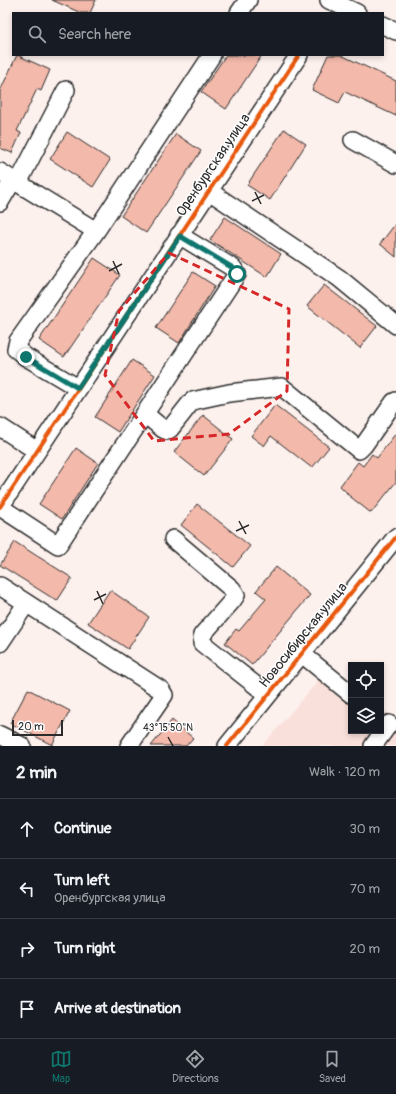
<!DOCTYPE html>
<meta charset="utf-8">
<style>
:root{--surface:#171b24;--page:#20242c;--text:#f1f3f6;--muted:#9ea1a6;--line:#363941;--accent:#0f766e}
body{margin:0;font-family:Pangolin,sans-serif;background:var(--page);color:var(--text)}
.controls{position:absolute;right:12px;bottom:12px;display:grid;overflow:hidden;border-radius:0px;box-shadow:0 2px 6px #0003}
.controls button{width:36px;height:36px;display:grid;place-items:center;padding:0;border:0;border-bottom:1px solid var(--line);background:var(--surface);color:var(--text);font:20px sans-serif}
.scale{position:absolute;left:12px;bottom:10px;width:51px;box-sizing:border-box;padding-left:4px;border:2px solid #2b2b2b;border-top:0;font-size:11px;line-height:14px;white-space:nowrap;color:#2b2b2b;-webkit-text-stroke:3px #fff;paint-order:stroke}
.stop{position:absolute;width:12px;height:12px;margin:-9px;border:3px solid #0f766e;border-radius:50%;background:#fff}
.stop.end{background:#0f766e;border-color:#fff;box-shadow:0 1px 4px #0008}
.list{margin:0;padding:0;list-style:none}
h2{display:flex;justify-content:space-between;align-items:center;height:52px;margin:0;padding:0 16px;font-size:17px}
h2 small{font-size:13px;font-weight:400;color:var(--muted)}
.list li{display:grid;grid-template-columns:26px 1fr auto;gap:12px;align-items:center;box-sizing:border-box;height:60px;padding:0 16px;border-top:1px solid var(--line)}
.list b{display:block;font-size:15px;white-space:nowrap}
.list p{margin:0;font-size:13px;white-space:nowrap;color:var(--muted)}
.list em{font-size:13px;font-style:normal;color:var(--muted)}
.icon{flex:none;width:22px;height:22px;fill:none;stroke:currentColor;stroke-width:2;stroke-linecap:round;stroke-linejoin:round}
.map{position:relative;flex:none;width:396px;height:746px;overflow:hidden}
.search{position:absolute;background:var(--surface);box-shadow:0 2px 6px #0003;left:12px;right:12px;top:12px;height:44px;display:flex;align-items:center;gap:10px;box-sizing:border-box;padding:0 14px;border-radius:0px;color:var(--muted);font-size:15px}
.sheet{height:292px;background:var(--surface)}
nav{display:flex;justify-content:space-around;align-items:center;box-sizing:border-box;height:56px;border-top:1px solid var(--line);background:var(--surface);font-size:11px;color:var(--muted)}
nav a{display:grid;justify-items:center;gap:2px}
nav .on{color:var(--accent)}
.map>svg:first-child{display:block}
.built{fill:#fae0da}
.building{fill:#f3b9aa;stroke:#2b2b2b}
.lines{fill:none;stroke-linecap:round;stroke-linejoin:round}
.minor-casing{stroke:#2b2b2b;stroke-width:20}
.minor{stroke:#fff;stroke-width:17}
.cycleway-casing{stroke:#fff;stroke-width:6}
.cycleway{stroke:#e8590c;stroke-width:4}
.route{stroke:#0f766e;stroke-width:5}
.marked{fill:none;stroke:#d62828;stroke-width:3;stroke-dasharray:8 5;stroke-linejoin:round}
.ticks{fill:none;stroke:#2b2b2b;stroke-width:1.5}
.labels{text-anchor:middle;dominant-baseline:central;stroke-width:3;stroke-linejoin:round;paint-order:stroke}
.street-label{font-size:14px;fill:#2b2b2b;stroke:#fff}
.ticks-label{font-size:10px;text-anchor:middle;fill:#2b2b2b;stroke:#fff;stroke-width:3;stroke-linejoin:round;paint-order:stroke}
</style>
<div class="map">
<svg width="396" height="746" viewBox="0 0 396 746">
<rect width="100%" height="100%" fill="#fdf1ee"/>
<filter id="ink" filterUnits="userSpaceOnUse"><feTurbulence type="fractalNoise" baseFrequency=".025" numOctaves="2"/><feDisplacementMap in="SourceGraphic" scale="8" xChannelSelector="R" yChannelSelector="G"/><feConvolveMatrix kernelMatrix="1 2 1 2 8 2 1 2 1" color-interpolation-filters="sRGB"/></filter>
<g filter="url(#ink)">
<path class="built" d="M330,667L351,684V731H381V708L396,720V746H262Z"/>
<path class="building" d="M52,0H96L90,13H81Z
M17,55L50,70L41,91L37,89L17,131L21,133L12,153L0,148V91Z
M226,55H262L226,109L201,92Z
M328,55H341L396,81V116L345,92L339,103L312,90Z
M284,129L306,144L270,200L247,185Z
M67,132L110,160L93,187L50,159Z
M176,134L201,151L146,233L121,216Z
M225,217L281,254L267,277L210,240Z
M396,223V257L380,244Z
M94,258L120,275L64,357L39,340Z
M193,272L215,286L179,343L156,328Z
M324,285L377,326L360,348L307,306Z
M132,360L155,375L118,432L95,417Z
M275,405L329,447L312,468L271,436L264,446L251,436Z
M203,415L233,439L204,476L174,452Z
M396,433V482L371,513L347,494V493L340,486L358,462L363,466L372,454L377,458Z
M76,448L98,463L62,519L39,504Z
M197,504L250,546L233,567L181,525Z
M15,542L72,578L57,601L0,565Z
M276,567L310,595L252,665L225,643L236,629L239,631L266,599L256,591Z
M110,590L149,617L128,649L88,623Z
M28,689L70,711L52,745L10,723Z
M172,720L193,738L186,746H151Z"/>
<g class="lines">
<g class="minor-casing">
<path id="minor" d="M329,0L357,13
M239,13L248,0
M383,25L396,31
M353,140L396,164
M0,172L96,231L18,341L16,349L26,357L78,388
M18,183L66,90
M209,191L339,278L396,325
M0,202L13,180
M96,231L212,55
M145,414L163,429L167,431L170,429L192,401L229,393L282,387L359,450L364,445L394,402L396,401
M0,427L37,451
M0,507L299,55
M0,507L58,545L237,274L233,268L179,235
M173,539L232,589L236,595L232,601L202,635V643L268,695
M0,586L161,690L164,695L129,746
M0,643L26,604
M302,654L351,694
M0,735L22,746
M227,746L396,537
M373,746L389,724"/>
</g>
<use href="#minor" class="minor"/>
<g class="cycleway-casing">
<path id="cycleway" d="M0,507L299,55
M227,746L396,537"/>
</g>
<use href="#cycleway" class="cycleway"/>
</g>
</g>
<g class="lines" filter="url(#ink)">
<path class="route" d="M26,357L78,388L180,236L233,268L237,274"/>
</g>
<path class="marked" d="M169,253L289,309L287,391L229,434L154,441L105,375L119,311Z"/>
<path class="ticks" d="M255,192L261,204M252,201L264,195M113,261L119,274M109,271L122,264M239,521L246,534M236,531L249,525M97,591L103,604M94,600L106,594M168,737L173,746"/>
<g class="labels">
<g class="street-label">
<text transform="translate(213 165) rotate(-56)">Оренбургская улица</text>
<text transform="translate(303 635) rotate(-51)">Новосибирская улица</text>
</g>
</g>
<g class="ticks-label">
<text x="168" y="731">43°15'50"N</text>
</g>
</svg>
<div class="controls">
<button><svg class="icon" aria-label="locate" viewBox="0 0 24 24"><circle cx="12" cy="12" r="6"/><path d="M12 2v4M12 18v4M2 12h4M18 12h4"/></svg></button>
<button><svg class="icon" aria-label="layers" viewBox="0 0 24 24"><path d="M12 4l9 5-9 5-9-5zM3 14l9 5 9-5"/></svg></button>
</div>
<div class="scale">20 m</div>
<div class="stop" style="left:237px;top:274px"></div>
<div class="stop end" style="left:26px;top:357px"></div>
<div class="search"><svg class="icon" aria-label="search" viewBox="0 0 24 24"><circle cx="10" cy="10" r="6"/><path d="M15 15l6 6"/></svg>Search here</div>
</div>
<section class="sheet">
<h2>2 min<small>Walk · 120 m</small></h2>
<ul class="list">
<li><svg class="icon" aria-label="ahead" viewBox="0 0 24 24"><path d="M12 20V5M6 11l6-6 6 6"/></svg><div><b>Continue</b></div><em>30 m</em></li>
<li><svg class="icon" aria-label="left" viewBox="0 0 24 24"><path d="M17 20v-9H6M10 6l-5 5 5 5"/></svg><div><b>Turn left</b><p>Оренбургская улица</p></div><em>70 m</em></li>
<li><svg class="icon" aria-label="right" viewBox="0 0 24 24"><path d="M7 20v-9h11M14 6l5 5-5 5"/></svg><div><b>Turn right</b></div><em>20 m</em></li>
<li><svg class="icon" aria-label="arrive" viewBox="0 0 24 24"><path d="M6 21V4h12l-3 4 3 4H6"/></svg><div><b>Arrive at destination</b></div></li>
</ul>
</section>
<nav>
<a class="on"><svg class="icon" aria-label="map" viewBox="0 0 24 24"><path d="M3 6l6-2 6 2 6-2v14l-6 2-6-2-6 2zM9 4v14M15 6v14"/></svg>Map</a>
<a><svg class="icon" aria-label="directions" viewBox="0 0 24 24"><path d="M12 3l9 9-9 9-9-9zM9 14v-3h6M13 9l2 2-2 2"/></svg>Directions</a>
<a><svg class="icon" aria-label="saved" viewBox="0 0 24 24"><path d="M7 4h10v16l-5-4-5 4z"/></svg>Saved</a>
</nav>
